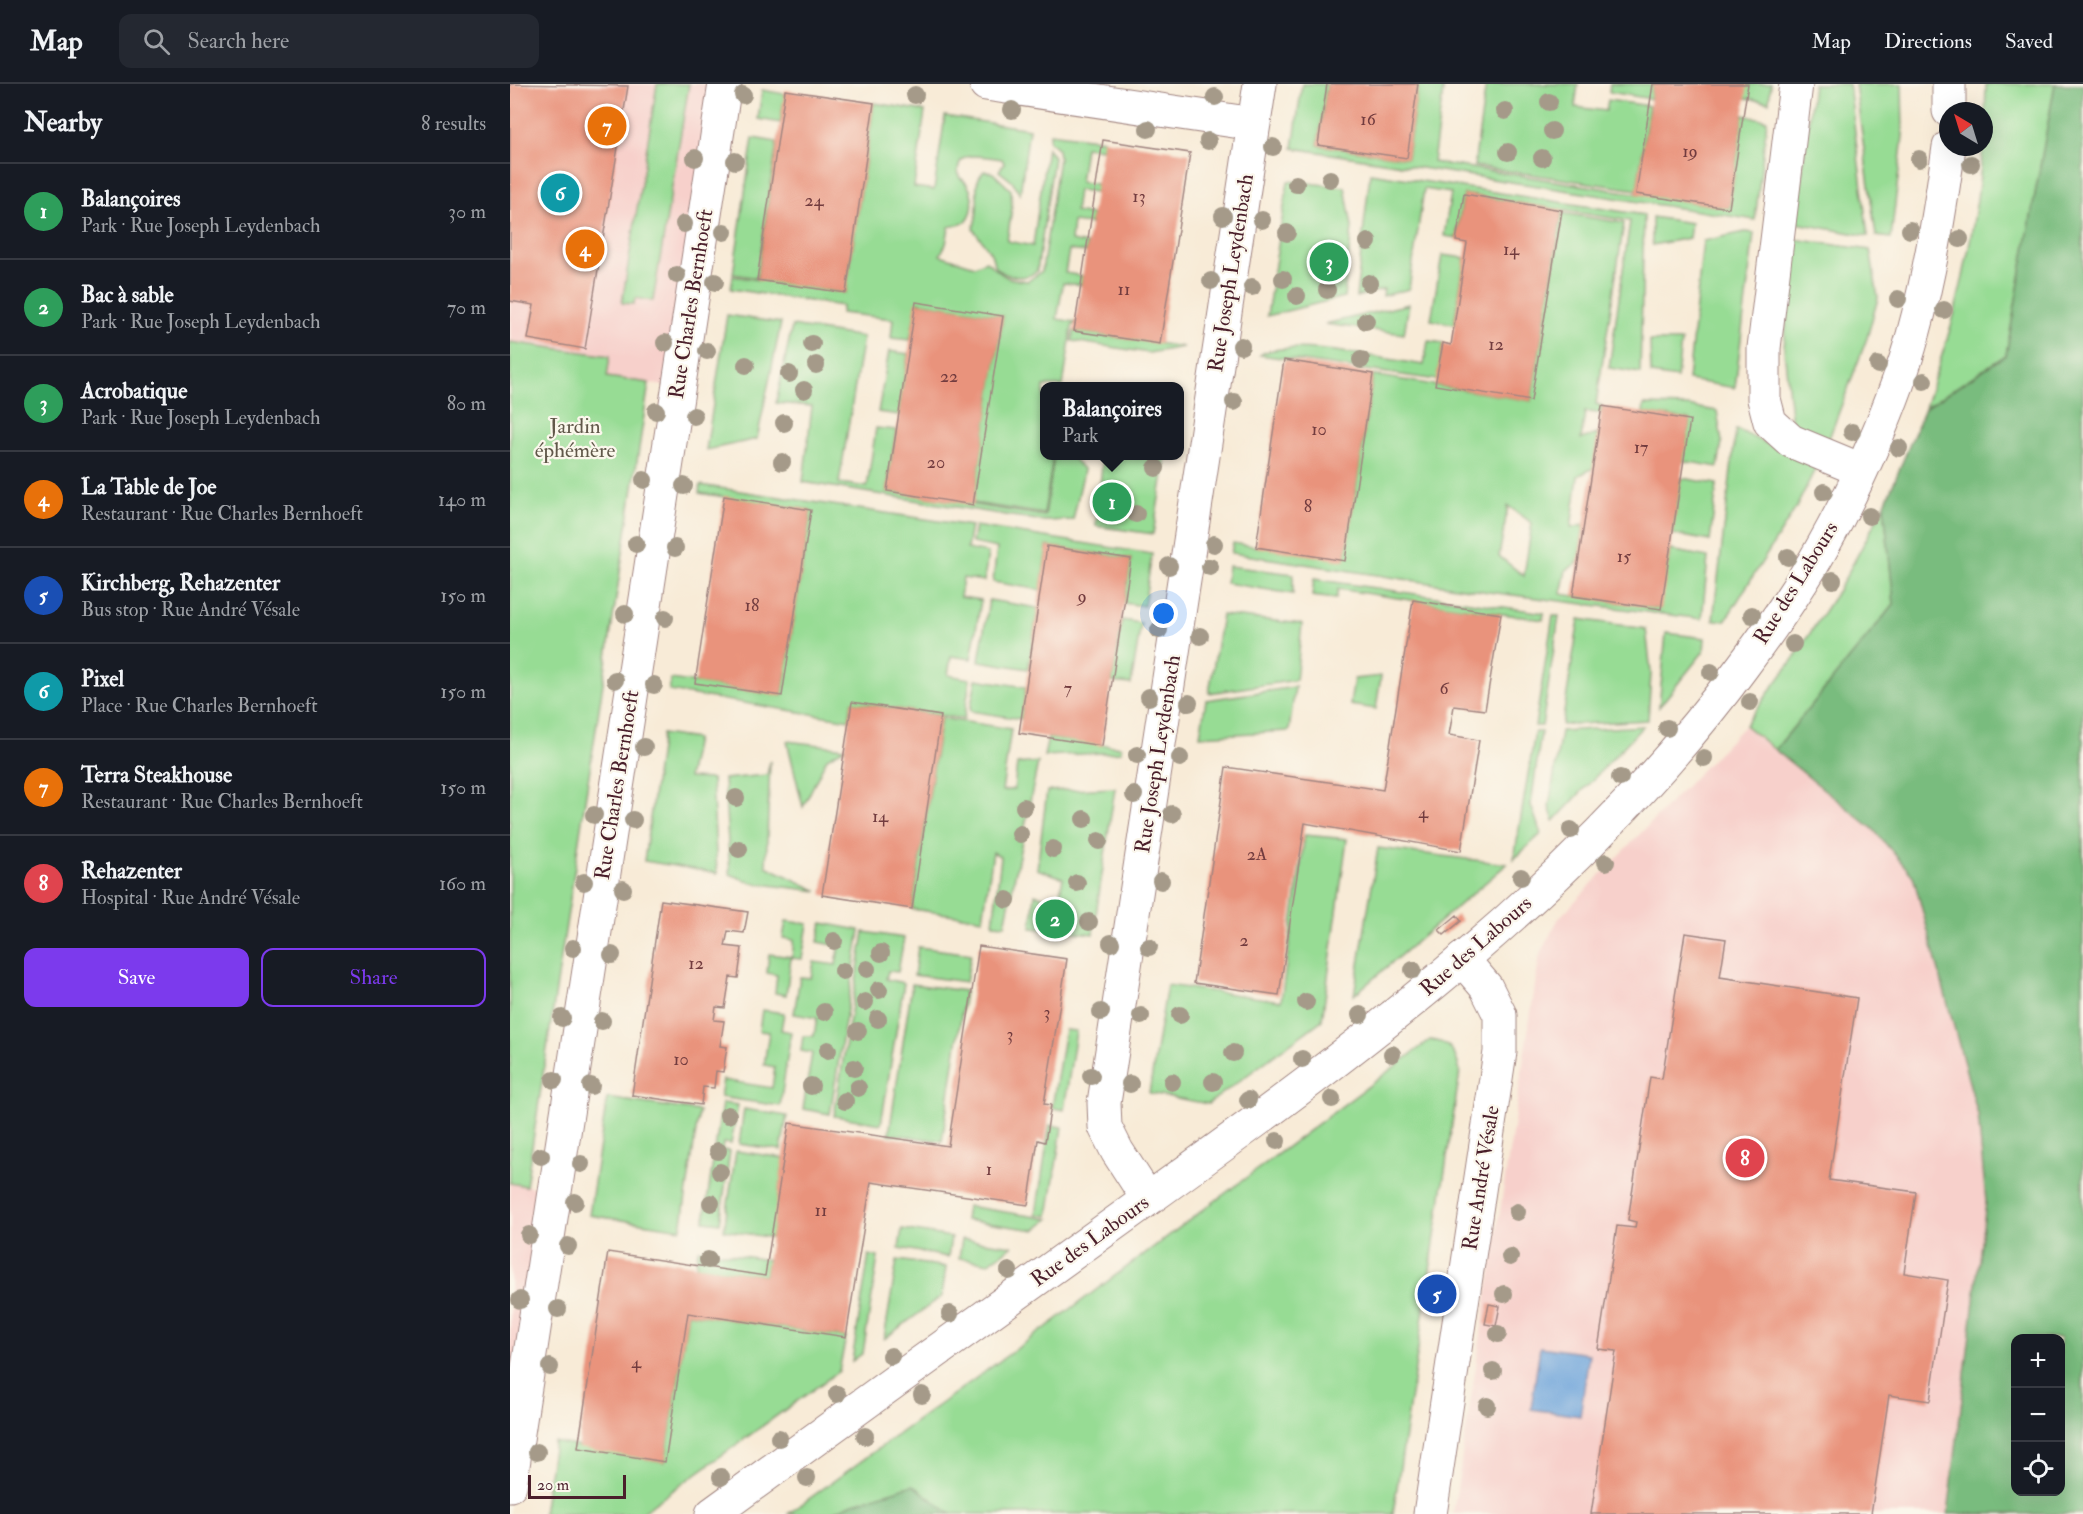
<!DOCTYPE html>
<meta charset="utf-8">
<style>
:root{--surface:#171b24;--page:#242831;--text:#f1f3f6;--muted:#9ea1a6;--line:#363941;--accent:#7c3aed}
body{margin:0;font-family:"IM FELL Double Pica",serif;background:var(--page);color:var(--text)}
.controls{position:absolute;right:18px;bottom:18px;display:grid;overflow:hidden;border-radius:12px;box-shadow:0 6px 24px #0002}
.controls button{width:54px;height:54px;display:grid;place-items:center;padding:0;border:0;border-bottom:2px solid var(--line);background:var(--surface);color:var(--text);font:30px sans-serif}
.compass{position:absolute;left:1429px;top:18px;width:54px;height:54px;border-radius:50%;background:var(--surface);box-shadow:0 6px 24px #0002;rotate:322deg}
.scale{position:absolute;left:18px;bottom:15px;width:98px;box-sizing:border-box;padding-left:6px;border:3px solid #4a1f2b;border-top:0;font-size:16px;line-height:21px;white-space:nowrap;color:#4a1f2b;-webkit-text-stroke:4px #fbf7ec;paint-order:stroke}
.you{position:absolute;left:654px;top:530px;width:21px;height:21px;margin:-15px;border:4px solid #fff;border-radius:50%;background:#1a73e8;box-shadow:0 0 0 9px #1a73e833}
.badge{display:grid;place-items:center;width:39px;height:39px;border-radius:50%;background:var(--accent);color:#fff;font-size:20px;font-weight:700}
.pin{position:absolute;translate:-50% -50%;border:3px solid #fff;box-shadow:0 2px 6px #0006}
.popup{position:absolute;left:530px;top:298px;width:144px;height:78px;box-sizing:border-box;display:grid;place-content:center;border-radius:12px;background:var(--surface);filter:drop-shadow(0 2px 4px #0005);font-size:20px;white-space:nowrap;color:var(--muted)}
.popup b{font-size:22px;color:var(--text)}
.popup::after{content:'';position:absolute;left:50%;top:100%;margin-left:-12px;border:12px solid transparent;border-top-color:var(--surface)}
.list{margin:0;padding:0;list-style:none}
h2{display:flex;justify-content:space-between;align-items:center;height:78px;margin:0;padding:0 24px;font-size:26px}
h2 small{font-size:20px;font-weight:400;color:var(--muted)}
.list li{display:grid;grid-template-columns:39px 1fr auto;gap:18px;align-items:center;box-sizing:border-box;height:96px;padding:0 24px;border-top:2px solid var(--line)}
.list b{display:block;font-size:22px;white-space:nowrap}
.list p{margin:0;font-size:20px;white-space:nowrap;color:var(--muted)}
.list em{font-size:20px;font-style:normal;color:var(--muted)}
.actions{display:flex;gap:12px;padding:18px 24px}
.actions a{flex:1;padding:14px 0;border:2px solid var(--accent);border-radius:12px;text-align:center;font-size:21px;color:var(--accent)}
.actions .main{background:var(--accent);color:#fff}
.icon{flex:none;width:33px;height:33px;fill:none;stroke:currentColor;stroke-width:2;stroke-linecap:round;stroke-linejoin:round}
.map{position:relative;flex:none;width:1573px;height:1430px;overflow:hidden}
header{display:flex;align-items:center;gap:36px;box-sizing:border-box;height:84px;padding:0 30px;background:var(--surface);border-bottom:2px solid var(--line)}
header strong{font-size:28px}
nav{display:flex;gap:33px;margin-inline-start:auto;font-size:21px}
.search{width:420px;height:54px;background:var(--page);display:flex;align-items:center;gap:15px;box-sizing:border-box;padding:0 21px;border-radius:12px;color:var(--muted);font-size:22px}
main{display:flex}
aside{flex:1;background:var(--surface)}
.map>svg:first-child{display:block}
.built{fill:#f7d0cb}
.green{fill:#97dc94;stroke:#707e60;stroke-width:1.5;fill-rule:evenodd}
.forest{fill:#79bc7e;stroke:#626e54;stroke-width:1.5;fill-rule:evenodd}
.water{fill:#6ca3da;stroke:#5b6182;stroke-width:1.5}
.building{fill:#e9937c}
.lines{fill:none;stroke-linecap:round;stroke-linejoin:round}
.minor-casing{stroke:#a18581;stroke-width:35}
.secondary-casing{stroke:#a18581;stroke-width:35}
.minor{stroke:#fff;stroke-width:33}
.secondary{stroke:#fff;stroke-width:33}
.tree{fill:#a59a89}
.labels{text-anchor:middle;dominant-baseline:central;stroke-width:4.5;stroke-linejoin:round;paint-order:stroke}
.number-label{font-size:18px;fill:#723c3f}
.street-label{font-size:21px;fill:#4a1f2b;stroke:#fbf7ec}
.park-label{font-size:21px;fill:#61584a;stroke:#fbf7ec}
</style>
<header>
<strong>Map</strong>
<div class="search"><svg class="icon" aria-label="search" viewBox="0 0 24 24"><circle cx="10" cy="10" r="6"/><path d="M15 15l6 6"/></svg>Search here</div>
<nav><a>Map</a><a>Directions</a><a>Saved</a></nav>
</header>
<main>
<aside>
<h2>Nearby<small>8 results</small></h2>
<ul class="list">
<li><span class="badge" style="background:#2e9e5b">1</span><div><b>Balançoires</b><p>Park · Rue Joseph Leydenbach</p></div><em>30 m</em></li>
<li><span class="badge" style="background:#2e9e5b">2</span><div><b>Bac à sable</b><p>Park · Rue Joseph Leydenbach</p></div><em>70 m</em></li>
<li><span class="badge" style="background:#2e9e5b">3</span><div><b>Acrobatique</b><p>Park · Rue Joseph Leydenbach</p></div><em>80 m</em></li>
<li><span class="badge" style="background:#e8710a">4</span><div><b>La Table de Joe</b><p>Restaurant · Rue Charles Bernhoeft</p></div><em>140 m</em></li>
<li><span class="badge" style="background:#1a4fb4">5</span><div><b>Kirchberg, Rehazenter</b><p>Bus stop · Rue André Vésale</p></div><em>150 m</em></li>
<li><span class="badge" style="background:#0f9aa8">6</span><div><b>Pixel</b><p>Place · Rue Charles Bernhoeft</p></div><em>150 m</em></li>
<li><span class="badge" style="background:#e8710a">7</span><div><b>Terra Steakhouse</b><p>Restaurant · Rue Charles Bernhoeft</p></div><em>150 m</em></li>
<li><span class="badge" style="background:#e0444e">8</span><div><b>Rehazenter</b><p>Hospital · Rue André Vésale</p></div><em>160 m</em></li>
</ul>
<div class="actions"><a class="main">Save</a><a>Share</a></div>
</aside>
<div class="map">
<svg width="1573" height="1430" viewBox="0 0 1573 1430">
<rect width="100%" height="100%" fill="#fbf7ec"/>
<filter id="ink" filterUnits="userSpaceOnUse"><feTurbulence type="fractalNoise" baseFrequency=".0167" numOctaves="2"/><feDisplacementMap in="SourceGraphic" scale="12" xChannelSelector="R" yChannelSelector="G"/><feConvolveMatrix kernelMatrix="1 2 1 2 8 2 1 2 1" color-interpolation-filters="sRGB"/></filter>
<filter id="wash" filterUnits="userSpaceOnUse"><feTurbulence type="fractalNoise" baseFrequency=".008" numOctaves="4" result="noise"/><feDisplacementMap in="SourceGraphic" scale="24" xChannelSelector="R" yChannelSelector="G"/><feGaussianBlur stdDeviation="1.35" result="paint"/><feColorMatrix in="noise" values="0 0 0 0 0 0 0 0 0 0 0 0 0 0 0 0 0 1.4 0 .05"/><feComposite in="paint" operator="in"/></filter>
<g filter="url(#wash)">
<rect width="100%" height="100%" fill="#f8ebd7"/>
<path class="built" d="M0,0H215L168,304L97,293L100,272L0,258Z
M1235,641L1363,745L1403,792L1468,1031L1476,1118L1438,1430H943L1030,870L1049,834Z
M0,1099L45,1107L0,1401Z"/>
<path class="green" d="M147,0H179L143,217L125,214L124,220L112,219Z
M792,0H817L808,61L897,74L908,0H934L923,78L1219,124L1233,31L1257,36L1245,136L783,64Z
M976,0H1068L1065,23L1096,27L1098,16L1139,22L1127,106L964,82Z
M1100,0H1143L1141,15L1099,8Z
M1231,0H1261L1259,18L1236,14Z
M1303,0H1339L1358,152L1286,139Z
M1345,0H1392L1393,52L1381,154L1366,152Z
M1476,0H1545L1496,271L1415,324C1424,293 1436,262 1444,231C1463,156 1475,77 1476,0Z
M252,6L275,10L270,39L248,35Z
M364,19L415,27L404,103L424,106L435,32L519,45L510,110L503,98L489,87L494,79L492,75C474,73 443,63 449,93C463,101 467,124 457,136C452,142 446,141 439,143L436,160L430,171L465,182L476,177C494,191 492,195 518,197L532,187L549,74L548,65L539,57L540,49L593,56L592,65L575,63L570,98L587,100L586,108L568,106L565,128L582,131L580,140L563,138L561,157L577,160L576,168L559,166L555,189L573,192L571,201L553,199L547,235L565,238L562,243L553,302H534V372H543L534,430L463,419L493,232L407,218L400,256L381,254L383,235L331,229L332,222L221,205L223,192L336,209Z
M243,54L267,58L247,194L223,190Z
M537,63L544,73L527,187C517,196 495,194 486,183C483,180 483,174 481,170C476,161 469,153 463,145C465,139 467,132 467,125C469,111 462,99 474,87L483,89L501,106L502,124L497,157L523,162Z
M860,89L1134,131L1130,289L1099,284L1120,137L954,110L946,154L934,152L941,109L914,105L899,205L873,212L874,205L846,213Z
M778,97L835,103L842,143L834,213L757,232Z
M1052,129L1114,139L1086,320L1092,322L1091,329L1075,328L1071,355L1088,350L1083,384L1068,392L1061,444L1074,441L1068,479L1056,486L1051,510L1150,525L1160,466L1198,473L1192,535L979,508L721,469L723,459L835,476L863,291L1021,317ZM998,422L1022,439L1014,492L989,472Z
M1142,133L1181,139L1179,154L1142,161Z
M1235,148L1244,149L1225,304L1178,296L1193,157Z
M1284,155L1360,166L1368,214L1357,254L1318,357L1282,341L1274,264Z
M932,171L955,174L944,240L921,236Z
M899,220L894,250L815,240Z
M217,231L271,239L247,355L196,366Z
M282,242L353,253L329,399L357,403L366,344L386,346L377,407L535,432L544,372H561L574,386L563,436L533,437L293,398L302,322L266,319Z
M564,247L673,263L639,269L562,257Z
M918,257L933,259L927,296L750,271C776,253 879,276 914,281Z
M1140,257H1171L1167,294L1141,290Z
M0,258L100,272L97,293L139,299L16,1102L0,1099Z
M379,267L398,270L389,331L368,328Z
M1134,321L1177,322L1207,327L1212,358L1208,383L1173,377L1180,336L1133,329Z
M1226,345L1306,383L1286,424L1215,537L1203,536Z
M593,372H656L643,450L586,442Z
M1171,394L1207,400L1200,457L1162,450Z
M190,401L461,442L457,465L478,469L474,497L453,494L450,513L471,516L461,575L441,572L438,591L460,595L454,635L342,618L339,636L159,607L161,595L272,612L301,426L189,409Z
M1374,422L1384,520L1265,666L1235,641L1284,574L1332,500Z
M465,442L642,470L634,522L614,519L621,475L537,462L531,506L483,498L487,464L462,459Z
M718,482L783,490V510L716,499Z
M804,495L1034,529L1033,536L828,505L826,515L802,512Z
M479,516L528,524L518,585L469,577Z
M712,531L792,540L786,596L699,609Z
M1043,532H1049L1032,642H1025Z
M1069,535L1136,545L1141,589L1138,636L1052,641Z
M612,536L631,539L621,600L602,598Z
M1156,549L1195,554L1194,567L1149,623Z
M871,592L866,625L840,621L844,595Z
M466,595L516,603L511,635L460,627Z
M785,603L779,647L690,652L696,616Z
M431,634L501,645L492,707L504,705L507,680L528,678L495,841L483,840L491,773L483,768L473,835L402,825Z
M1133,642L1044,737L1039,723L1051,647Z
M1025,648H1031L1021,721L1031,750L1004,775Z
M152,650L186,655L178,694L202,695L207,789L134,777Z
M538,654L611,663V668L534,672Z
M277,657L335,664L317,674L293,723Z
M260,677L256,782L308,807L242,799L220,790L214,695L257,691Z
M605,704L583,850L521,844L525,810L548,818L553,794L527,785L537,707Z
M795,751L837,755L812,936L698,1020L639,1009L657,901L771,917Z
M868,764L997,780L844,911Z
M276,837L298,840L292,875L281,874L276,911L265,909L267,891L257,889L259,870L282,873L284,856L273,854Z
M312,839L350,846L320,1030L293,1025L302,969L291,967L293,952H304L307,934L284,930L290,893L301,894L304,878L326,881L329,862L308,858Z
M354,848L394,854L388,888L378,887L376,895L394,899L371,1040L324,1032Z
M408,863L461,870L456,898L404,891Z
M402,900L455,907L432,1057L379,1050Z
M252,926L274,929L271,946L281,948L270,1022L210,1013L213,996L262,1004L265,983L254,981L259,948L249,947Z
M555,946L566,947L554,1026L542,1024Z
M920,956C941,958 945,967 950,987L883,1430H278L538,1242Z
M97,1014L189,1027L171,1145L79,1131Z
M212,1019L228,1021L221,1060L213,1059L212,1066L220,1067L210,1139L194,1137Z
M234,1025L277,1032L271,1066L229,1060Z
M540,1041L552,1043L538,1132L526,1130Z
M226,1067L274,1074L262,1154L214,1146Z
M457,1122L539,1135L525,1146L455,1136Z
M392,1145L441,1153L438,1173L389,1164Z
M452,1155L502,1162L479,1179L449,1174Z
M188,1165L258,1176L255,1192L186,1182Z
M359,1171L368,1173L353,1269L342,1277Z
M387,1176L436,1183L432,1212L374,1255Z
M178,1229L336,1253L329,1287L130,1430H33L44,1358L155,1378Z"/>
<path class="forest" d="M1545,0H1573V1430H1438L1476,1118L1468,1031L1403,792L1363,745L1265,666L1384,520L1374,422L1415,324L1496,271ZM1550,1254V1408H1506V1254Z
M403,1401L441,1430H319L343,1419Z"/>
<path class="water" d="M1030,1263L1079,1270L1070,1332L1021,1325Z"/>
<g id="blocks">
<path class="building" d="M0,0L118,2L75,265L18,255L24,221L0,217Z
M817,0H908L897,74L808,61Z
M1143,0H1238L1219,124L1126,110Z
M275,6L364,19L336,209L247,196Z
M593,56L680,69L650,260L564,247Z
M954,110L1052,126L1021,317L925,301L933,259L941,261L957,159L946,157Z
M406,218L493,232L463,421L377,407Z
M774,276L863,290L835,477L746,463Z
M1092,322L1180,336L1151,525L1063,512Z
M214,412L301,426L272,612L185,599Z
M537,462L621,475L592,662L509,649Z
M903,516L991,530L975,626L944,622L939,651L969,656L951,767L795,739L769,911L684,899L716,683L873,706Z
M342,618L431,632L402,825L312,811Z
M151,816L238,828L234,849L218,847L215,862L232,864L228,894L220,893L215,924L206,923L204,936L214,937L210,962L217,963L213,988L206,987L204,1004L193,1003L191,1021L122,1011Z
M947,831L951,837L934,851L929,846Z
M1175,849L1216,855L1210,893L1347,914L1319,1096L1406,1108L1394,1189L1438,1196L1420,1317L1379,1311L1361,1430H1081L1106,1267L1088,1265L1107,1142L1125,1144L1126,1138L1118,1136L1140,993L1152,995Z
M469,862L557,875L534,1020L541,1021L535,1058L528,1056L518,1121L361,1098L336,1253L178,1229L155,1378L68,1364L98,1168L255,1192L279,1039L438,1062Z
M979,1220L990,1222L986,1242L975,1240Z"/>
</g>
</g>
<g filter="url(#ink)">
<use href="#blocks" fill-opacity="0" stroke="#a18581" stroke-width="1.5"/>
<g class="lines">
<g class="minor-casing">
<path id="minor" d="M476,0L744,40
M1286,0L1254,264V315L1260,338L1281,357L1351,386
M638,1115L607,1067L595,1043L594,1019L750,0
M0,1401L215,0
M920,1430L990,968V931L976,903L952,875"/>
</g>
<g class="secondary-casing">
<path id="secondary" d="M1439,27V0
M202,1430C347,1325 491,1220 637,1116C854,960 1073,799 1233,582C1262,543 1290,504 1313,462C1347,402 1385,317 1403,251C1420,190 1430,126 1439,63"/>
</g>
<use href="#minor" class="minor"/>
<use href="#secondary" class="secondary"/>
</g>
<g class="tree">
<circle cx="233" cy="11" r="9"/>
<circle cx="405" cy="11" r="9"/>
<circle cx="705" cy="13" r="9"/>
<circle cx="1039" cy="18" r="9"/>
<circle cx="502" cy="26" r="9"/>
<circle cx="995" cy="27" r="9"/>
<circle cx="638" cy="45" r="9"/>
<circle cx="1042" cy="47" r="9"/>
<circle cx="698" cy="57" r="9"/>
<circle cx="763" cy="63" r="9"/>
<circle cx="998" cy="68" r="9"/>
<circle cx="185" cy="74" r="9"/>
<circle cx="1032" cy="74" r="9"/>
<circle cx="1409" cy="75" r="9"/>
<circle cx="225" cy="77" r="9"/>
<circle cx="1461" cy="80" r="9"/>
<circle cx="820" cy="95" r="9"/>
<circle cx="786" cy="100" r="9"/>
<circle cx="713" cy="132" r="9"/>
<circle cx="752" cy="136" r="9"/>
<circle cx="174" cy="140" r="9"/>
<circle cx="1400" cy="146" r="9"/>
<circle cx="214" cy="148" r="9"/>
<circle cx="777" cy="149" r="9"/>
<circle cx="1450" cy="155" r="9"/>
<circle cx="858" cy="158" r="9"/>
<circle cx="167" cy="191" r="9"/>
<circle cx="773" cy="195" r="9"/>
<circle cx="701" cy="197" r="9"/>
<circle cx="205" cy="198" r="9"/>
<circle cx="859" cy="199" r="9"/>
<circle cx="742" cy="203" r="9"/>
<circle cx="817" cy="206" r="9"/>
<circle cx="787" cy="212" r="9"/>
<circle cx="1388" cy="215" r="9"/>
<circle cx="1434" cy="226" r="9"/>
<circle cx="856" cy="237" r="9"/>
<circle cx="155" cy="259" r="9"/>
<circle cx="302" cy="260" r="9"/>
<circle cx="731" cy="262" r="9"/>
<circle cx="197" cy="267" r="9"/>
<circle cx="851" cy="276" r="9"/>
<circle cx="236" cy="281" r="9"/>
<circle cx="306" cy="281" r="9"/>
<circle cx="1368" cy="281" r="9"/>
<circle cx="279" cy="290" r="9"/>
<circle cx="1414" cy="297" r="9"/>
<circle cx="294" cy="306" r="9"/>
<circle cx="724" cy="318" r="9"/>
<circle cx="146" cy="327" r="9"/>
<circle cx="184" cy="332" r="9"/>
<circle cx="274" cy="339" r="9"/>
<circle cx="1342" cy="348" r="9"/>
<circle cx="1389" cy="364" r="9"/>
<circle cx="272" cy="378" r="9"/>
<circle cx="646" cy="384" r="9"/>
<circle cx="134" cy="396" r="9"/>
<circle cx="174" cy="402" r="9"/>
<circle cx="1314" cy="408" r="9"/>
<circle cx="626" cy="430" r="9"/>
<circle cx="1359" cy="432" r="9"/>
<circle cx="126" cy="460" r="9"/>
<circle cx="704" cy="460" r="9"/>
<circle cx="165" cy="464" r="9"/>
<circle cx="1278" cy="473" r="9"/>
<circle cx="659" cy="482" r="9"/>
<circle cx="700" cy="483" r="9"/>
<circle cx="1323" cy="496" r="9"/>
<circle cx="115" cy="530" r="9"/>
<circle cx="1242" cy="531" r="9"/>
<circle cx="155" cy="534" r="9"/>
<circle cx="649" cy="546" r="9"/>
<circle cx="690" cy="552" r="9"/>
<circle cx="1283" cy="560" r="9"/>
<circle cx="1201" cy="588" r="9"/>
<circle cx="105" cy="596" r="9"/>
<circle cx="144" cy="601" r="9"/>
<circle cx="639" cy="613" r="9"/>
<circle cx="1240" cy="618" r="9"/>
<circle cx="679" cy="619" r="9"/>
<circle cx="1157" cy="644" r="9"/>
<circle cx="134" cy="663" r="9"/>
<circle cx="627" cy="671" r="9"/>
<circle cx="670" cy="674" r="9"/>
<circle cx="1194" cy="674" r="9"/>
<circle cx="1110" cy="694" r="9"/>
<circle cx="624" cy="711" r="9"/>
<circle cx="226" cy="714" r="9"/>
<circle cx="514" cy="723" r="9"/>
<circle cx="662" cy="730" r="9"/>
<circle cx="84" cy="731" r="9"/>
<circle cx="574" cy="735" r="9"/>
<circle cx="123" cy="736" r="9"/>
<circle cx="1061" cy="746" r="9"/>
<circle cx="510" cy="750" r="9"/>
<circle cx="589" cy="757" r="9"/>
<circle cx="229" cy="765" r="9"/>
<circle cx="543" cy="765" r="9"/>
<circle cx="1096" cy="778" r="9"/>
<circle cx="1011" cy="793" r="9"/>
<circle cx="651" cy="797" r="9"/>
<circle cx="74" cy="798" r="9"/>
<circle cx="567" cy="799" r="9"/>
<circle cx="113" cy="805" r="9"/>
<circle cx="497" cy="816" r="9"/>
<circle cx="579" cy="838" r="9"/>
<circle cx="324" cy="857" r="9"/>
<circle cx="601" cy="859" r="9"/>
<circle cx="639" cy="863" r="9"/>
<circle cx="63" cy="864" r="9"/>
<circle cx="371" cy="869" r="9"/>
<circle cx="102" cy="871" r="9"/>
<circle cx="357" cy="885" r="9"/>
<circle cx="903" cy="886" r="9"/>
<circle cx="333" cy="887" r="9"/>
<circle cx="369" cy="906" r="9"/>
<circle cx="355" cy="918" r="9"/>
<circle cx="796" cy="918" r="9"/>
<circle cx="314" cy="928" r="9"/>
<circle cx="591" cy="928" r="9"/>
<circle cx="670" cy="931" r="9"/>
<circle cx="850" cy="931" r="9"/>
<circle cx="631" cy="932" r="9"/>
<circle cx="52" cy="934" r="9"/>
<circle cx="368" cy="935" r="9"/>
<circle cx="92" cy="937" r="9"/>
<circle cx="348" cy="947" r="9"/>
<circle cx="318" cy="966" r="9"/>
<circle cx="723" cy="969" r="9"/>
<circle cx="882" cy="970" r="9"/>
<circle cx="792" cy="975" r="9"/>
<circle cx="344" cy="984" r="9"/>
<circle cx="581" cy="992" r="9"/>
<circle cx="44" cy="996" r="9"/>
<circle cx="662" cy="998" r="9"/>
<circle cx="703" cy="998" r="9"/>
<circle cx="620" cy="1000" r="9"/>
<circle cx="81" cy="1002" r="9"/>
<circle cx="301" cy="1002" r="9"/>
<circle cx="348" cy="1004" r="9"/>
<circle cx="822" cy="1015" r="9"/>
<circle cx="738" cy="1016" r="9"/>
<circle cx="335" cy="1017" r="9"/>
<circle cx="218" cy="1031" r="9"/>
<circle cx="767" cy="1057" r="9"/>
<circle cx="208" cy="1067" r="9"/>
<circle cx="31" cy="1072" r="9"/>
<circle cx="71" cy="1080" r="9"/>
<circle cx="210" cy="1088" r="9"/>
<circle cx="65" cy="1118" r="9"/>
<circle cx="201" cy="1119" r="9"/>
<circle cx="1007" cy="1128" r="9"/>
<circle cx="19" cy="1151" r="9"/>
<circle cx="58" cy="1162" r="9"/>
<circle cx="1000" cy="1173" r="9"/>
<circle cx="198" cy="1176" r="9"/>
<circle cx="499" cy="1187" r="9"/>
<circle cx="994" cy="1210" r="9"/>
<circle cx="10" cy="1216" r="9"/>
<circle cx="48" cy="1225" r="9"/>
<circle cx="440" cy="1230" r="9"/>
<circle cx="988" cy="1250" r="9"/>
<circle cx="381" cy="1272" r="9"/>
<circle cx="40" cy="1283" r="9"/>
<circle cx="983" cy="1287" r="9"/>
<circle cx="327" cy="1310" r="9"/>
<circle cx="412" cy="1311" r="9"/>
<circle cx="977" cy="1322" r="9"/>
<circle cx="355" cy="1352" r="9"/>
<circle cx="269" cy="1354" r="9"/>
<circle cx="27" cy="1368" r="9"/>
<circle cx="211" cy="1393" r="9"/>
<circle cx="297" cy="1394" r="9"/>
</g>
</g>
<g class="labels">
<g class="number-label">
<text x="858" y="35">16</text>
<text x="1180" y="67">19</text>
<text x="629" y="112">13</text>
<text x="304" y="116">24</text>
<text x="1001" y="165">14</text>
<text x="614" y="205">11</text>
<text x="986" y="260">12</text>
<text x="439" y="292">22</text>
<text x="809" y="345">10</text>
<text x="1131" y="363">17</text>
<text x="426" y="378">20</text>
<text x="798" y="422">8</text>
<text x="1114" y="472">15</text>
<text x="572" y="512">9</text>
<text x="242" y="521">18</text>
<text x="558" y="604">7</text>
<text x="934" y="604">6</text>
<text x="913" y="728">4</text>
<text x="370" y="732">14</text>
<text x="747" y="770">2A</text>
<text x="734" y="856">2</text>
<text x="186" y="879">12</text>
<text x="537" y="928">3</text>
<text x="500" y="950">3</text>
<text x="171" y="975">10</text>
<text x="479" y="1085">1</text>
<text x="311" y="1126">11</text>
<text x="126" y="1278">4</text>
</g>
<g class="street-label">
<text transform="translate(721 189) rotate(-81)">Rue Joseph Leydenbach</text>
<text transform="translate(181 220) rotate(-81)">Rue Charles Bernhoeft</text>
<text transform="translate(1286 499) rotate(-58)">Rue des Labours</text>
<text transform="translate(648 670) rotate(-81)">Rue Joseph Leydenbach</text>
<text transform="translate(107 701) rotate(-81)">Rue Charles Bernhoeft</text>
<text transform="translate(966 862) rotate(-41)">Rue des Labours</text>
<text transform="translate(971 1094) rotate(-81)">Rue André Vésale</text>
<text transform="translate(580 1157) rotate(-36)">Rue des Labours</text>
</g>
<g class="park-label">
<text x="65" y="342">Jardin<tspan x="65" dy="24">éphémère</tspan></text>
</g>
</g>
</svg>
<div class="controls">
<button>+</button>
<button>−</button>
<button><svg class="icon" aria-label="locate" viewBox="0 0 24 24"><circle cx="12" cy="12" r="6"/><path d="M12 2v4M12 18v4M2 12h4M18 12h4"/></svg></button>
</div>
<svg class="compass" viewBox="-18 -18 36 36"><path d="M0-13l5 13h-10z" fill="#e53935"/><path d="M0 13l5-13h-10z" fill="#9ea1a6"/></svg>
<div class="scale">20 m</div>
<div class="you"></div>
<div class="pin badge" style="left:602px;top:418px;background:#2e9e5b">1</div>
<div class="popup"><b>Balançoires</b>Park</div>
<div class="pin badge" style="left:545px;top:835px;background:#2e9e5b">2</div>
<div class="pin badge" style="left:819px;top:178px;background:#2e9e5b">3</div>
<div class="pin badge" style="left:75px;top:165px;background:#e8710a">4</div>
<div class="pin badge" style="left:927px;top:1210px;background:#1a4fb4">5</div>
<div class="pin badge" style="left:50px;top:109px;background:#0f9aa8">6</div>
<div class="pin badge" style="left:97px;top:42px;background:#e8710a">7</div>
<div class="pin badge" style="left:1235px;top:1074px;background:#e0444e">8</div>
</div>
</main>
